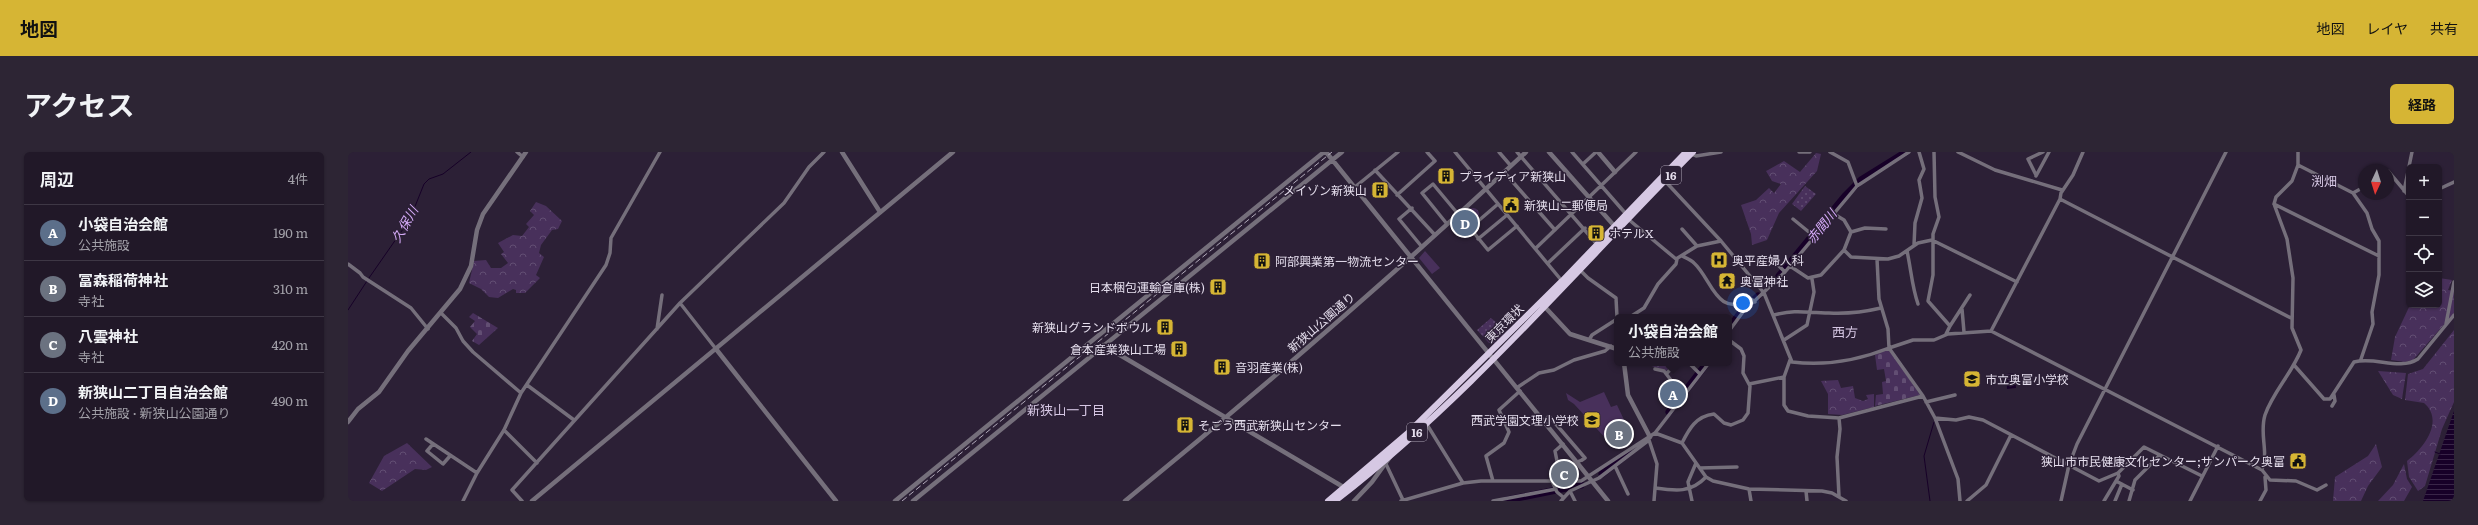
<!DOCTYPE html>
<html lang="ja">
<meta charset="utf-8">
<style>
:root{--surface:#211828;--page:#2d2534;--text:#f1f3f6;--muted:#a2a0a8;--line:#3e3745;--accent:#d6b534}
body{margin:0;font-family:Literata,"Noto Sans JP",serif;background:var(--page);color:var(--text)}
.controls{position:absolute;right:12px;top:12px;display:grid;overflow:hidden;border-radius:6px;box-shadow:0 1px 3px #0004}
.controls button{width:36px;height:36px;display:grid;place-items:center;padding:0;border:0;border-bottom:1px solid var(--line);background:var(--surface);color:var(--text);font:20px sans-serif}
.compass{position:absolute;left:2010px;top:12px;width:36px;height:36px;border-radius:50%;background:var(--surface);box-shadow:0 1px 3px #0004;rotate:184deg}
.you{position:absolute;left:1395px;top:151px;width:14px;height:14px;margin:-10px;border:3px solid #fff;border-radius:50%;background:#1a73e8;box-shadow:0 0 0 6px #1a73e833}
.badge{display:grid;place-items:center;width:26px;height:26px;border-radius:50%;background:var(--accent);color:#fff;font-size:13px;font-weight:700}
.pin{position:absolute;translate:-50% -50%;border:2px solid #fff;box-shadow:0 1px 4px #0006}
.popup{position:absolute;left:1266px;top:162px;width:118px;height:52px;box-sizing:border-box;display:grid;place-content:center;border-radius:6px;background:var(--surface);filter:drop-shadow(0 1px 3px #0005);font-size:13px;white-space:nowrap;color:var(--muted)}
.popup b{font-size:15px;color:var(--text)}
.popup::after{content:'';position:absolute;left:50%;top:100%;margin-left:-8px;border:8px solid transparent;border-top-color:var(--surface)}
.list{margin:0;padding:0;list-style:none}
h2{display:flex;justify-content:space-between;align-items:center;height:52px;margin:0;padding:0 16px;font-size:17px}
h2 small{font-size:13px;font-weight:400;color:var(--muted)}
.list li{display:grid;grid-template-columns:26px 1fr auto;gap:12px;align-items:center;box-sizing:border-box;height:56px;padding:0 16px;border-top:1px solid var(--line)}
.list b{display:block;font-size:15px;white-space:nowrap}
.list p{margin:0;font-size:13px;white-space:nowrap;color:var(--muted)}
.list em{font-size:13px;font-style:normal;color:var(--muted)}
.icon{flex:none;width:22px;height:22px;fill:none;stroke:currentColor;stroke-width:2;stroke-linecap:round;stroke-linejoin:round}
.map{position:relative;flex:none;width:2106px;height:349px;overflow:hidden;border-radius:6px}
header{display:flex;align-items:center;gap:24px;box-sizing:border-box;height:56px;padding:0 20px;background:var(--accent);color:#111}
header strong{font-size:19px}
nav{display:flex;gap:22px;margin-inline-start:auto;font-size:14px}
.intro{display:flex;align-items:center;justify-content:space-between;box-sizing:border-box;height:96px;padding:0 24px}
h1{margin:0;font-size:28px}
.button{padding:10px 18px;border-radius:6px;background:var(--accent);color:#111;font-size:14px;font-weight:700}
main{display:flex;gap:24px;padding:0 24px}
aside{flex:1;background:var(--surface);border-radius:6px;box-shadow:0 1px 3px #0004}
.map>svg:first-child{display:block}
.grass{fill:url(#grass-dots)}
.forest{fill:url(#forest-crowns)}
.cemetery{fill:url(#cemetery-stones)}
.garden{fill:#48305b}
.water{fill:url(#water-rules)}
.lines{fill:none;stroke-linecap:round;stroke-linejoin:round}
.stream{stroke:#170028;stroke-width:1}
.river{stroke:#170028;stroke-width:7}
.minor{stroke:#756f7b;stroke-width:3.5}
.tertiary{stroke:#756f7b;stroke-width:4.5}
.trunk{stroke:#d6c8e3;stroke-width:6}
.rail{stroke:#b3abbc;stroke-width:1;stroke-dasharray:6 3;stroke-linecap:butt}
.minor-bridge{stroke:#756f7b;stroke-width:3.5}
.labels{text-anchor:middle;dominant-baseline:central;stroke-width:3;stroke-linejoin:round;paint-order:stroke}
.shield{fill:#2c2036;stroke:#aea5b6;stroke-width:1}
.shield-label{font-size:11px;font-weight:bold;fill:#e5deed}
.poi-label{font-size:12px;fill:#e5deed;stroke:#2c2036;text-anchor:start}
.street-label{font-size:12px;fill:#e5deed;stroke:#2c2036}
.neighbourhood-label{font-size:13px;fill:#d5c6e3;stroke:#2c2036}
.water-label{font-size:13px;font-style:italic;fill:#d4aaf7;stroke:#2c2036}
</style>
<header>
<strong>地図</strong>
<nav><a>地図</a><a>レイヤ</a><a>共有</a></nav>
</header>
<div class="intro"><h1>アクセス</h1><a class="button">経路</a></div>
<main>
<aside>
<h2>周辺<small>4件</small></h2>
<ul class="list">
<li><span class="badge" style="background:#5c6f8a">A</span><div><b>小袋自治会館</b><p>公共施設</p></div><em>190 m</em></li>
<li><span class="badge" style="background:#6b7280">B</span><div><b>冨森稲荷神社</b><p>寺社</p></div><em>310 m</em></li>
<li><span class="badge" style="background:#6b7280">C</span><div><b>八雲神社</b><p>寺社</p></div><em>420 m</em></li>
<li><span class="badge" style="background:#5c6f8a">D</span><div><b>新狭山二丁目自治会館</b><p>公共施設 · 新狭山公園通り</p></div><em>490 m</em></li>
</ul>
</aside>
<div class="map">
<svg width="2106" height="349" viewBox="0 0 2106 349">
<defs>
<pattern id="grass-dots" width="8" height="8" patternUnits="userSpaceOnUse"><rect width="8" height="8" fill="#48305b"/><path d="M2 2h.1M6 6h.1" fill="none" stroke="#624e73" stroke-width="1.8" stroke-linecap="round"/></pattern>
<pattern id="forest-crowns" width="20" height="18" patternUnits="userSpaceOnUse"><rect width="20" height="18" fill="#48305b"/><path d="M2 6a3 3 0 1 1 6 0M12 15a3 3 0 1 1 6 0" fill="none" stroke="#624e73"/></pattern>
<pattern id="cemetery-stones" width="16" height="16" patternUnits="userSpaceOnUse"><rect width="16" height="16" fill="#48305b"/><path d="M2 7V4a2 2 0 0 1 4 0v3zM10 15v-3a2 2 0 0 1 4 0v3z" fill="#624e73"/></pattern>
<pattern id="water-rules" width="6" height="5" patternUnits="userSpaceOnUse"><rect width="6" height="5" fill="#170028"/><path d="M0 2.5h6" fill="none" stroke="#392548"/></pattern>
</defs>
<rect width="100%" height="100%" fill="#2c2036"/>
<path class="grass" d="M1457,34L1468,42L1453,59L1444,52Z
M1119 62a6 6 0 1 1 12 0a6 6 0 1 1-12 0Z
M1143,166L1155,176V182L1146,191H1141L1129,178Z
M1295,211H1325L1326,212L1318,219Z"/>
<path class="forest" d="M1468,1L1473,2L1469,19L1431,61L1419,88L1404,93L1403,82L1393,53L1408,48L1421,36L1426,41L1433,32L1424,29L1418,19L1420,18L1436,9L1452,20Z
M188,50L198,54L214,69L210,77L204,78L193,93L191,101L196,105L188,123L192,126L177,141H168V138L165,137L150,146L141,145L133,137L121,131L126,109L138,108L143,116H153L160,111L153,102L156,100L150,91L165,83L174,84L181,75L178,72L186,63L182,59Z
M2091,126L2104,128L2100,138L2106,139V161L2065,208L2057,210L2043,208L2047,185L2062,153H2091Z
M2106,178V250L2094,277L2077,334L2070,339L2061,325L2059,309C2075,297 2097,269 2076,251L2057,248L2060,222L2075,217Z
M2030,219L2058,221L2054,247L2045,243Z
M1490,228L1493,236L1505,234L1507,246L1515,249L1520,247L1518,243L1526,242V255L1494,263L1480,262V242L1473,229Z
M59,291L84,315L78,318L67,317L34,339L21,331L36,304Z
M2028,292L2034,315L2020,334L2013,349H1985L1987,325L2020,304Z
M2056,312L2059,327L2064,335L2056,349H2030L2045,333Z"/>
<path class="cemetery" d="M125,161L150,176L131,193L124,189L129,182L122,175L127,169L121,165Z
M1538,198L1543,200L1572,243L1527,254L1528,243L1535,242L1534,230L1538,229L1536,217L1529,218L1527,203Z"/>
<path class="garden" d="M1077,99L1092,116L1084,122L1071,106Z
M1256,240L1263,255L1269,253L1278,272L1270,276L1260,289L1226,252L1220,248L1218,241L1232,250Z"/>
<path class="water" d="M1667,221L1668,236L1659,237L1658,222Z
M2106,259V349H2075Z"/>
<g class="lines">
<path class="stream" d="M21,126L62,67L76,32L81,27L95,22L123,0
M0,158L19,129
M2087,300L2092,302
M1582,349L1576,304L1586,270"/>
<path class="river" d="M1431,124L1497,44L1513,28L1558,0
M1381,176L1393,160L1410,144
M1321,260L1359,211
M1254,322L1281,301
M1159,348L1233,333"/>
<path class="minor" d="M169,0L175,5
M1107,0L1214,129
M1151,0L1163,14
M1169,0L1247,90
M1224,0L1278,62
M1451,0H1462
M1482,0L1500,10L1509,34
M1586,0L1587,45L1591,65L1585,82V123L1580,149L1602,174L1598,182
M1610,0L1647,18L1714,38
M1343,2L1348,4L1373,0
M1235,12L1248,0
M1950,13L2005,41L2019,61L2024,77L2031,89V123L2024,160L2025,172L2013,207
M1027,18L1087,83
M2040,19L2061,44
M1156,20L1207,78
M1688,23L1680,7L1695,0
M1688,24L1701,0
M1317,29L1373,89L1416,141L1444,210C1477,214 1511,208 1541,196L1575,244L1587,266L1610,327L1612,349
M1007,35L1050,0
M2091,37L2106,30
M2056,39L2064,0
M2005,41L2016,35
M1049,43L1087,9L1079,0
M1712,47L1943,166
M1150,52L1122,76L1140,98L1169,74
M1926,52L2031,104
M1064,56L1051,67L1074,95
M1280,67L1328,107L1349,94L1334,77
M1445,67L1467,85
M1099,72L1074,41L1085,32L1110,62
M1503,80L1517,76L1538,77
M1130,87L1159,63
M1566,93L1567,71L1574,46L1571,28L1576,17L1571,0
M1349,94L1373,89
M1188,96L1288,0
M1496,98L1503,105L1540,107L1551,104L1570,91L1584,88L1669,130
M1559,99C1563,117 1564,135 1570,152
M1334,104C1338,106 1343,108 1346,111C1364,127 1368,167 1403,147L1407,150
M1422,105L1437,120
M1529,107L1531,147L1540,177L1541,196L1565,188H1586L1600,182L1643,179L1914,318L1922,328L1948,329L1969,338L1978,333
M1200,111L1237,76
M0,112L12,121L15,125L63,156L80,177
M1442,114L1460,126L1473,123L1496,98L1503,80L1496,68L1486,62
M1232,118L1240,126L1268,146L1269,165
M332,151L368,197
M1614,157L1616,180
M93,161L108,176L115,189L125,200L173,241
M1426,163C1450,157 1458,161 1481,161C1499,162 1516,160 1533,156
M1282,165L1296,156L1310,132L1328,112L1329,107
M2098,172L2106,130
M1602,174L1622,143
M309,177L314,143
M1381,179L1395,160L1437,120L1509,34L1561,0
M1643,179L1712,47L1713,41L1725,23L1735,0
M1241,188L1244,183L1269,167
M1436,188L1459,173L1466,140L1464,127
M1341,211L1352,222
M1946,213L1976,247H1982L2006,210C2027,204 2051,219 2070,207L2106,163
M1307,217L1316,219L1329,236L1337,242
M1319,221L1329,211
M1436,225V253L1440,259L1460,264L1491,266L1492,277L1489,305L1491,344
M1401,232L1436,225L1442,208
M179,233L226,268
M1170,235L1191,221L1206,218L1226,208L1257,199L1263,194
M1578,250L1607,243
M1984,254L1987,249L1986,243
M1491,266L1575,244
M1587,266L1608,268L1621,265L1635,268L1751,329L1770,321L1796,295L1854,324
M1196,269L1201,264L1237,306L1234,308
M1078,271L1115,331
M156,278L189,311
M1307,281L1334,291L1358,325L1365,329L1401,337L1474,339L1484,341L1498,349
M78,287L129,321
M1301,288L1309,312L1306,349
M1334,291C1341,277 1348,264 1366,262L1376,271L1383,273L1395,268L1400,261L1402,234L1395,221L1396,204L1393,197L1381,188
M85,292L79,299L95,312L102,304
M1215,292L1207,299L1210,314L1224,312
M1038,312L1055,348
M1267,314L1280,342
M1352,316L1389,315
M1914,318C1921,298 1911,283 1917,263C1925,240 1944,221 1953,198L1944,176L1945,126L1939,87L1926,52L1928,45L1944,29L1950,13V0
M1145,329L1138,304L1156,291L1161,280L1151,258L1172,239
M1204,329L1209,340L1215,345
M1768,329L1785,338
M1307,336C1328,339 1343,341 1358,325
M1401,337L1403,349
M1222,339L1227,349
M1458,339L1459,349
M115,349L129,321L156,278L173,241L258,113L262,101L263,86L312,0
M174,349L164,338L332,151L436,51L461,15L476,0
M1053,349L1115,331L1133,329H1233L1307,281L1361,211
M1145,349L1208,337
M1213,349L1222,339L1251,326L1301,288
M1344,349L1340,330L1348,311
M1619,349L1638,333L1663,283
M1713,349L1721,313L1729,292L1878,0
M1756,349L1771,324L1770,321
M1767,349L1774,332
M1781,349L1787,328L1812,303
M1842,349L1870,294
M1912,349L1918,338L1917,325"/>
<path class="tertiary" d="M494,0L532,60
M978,0L1260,349
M1201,0L1269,77
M1250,0L1267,20
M1196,154L1222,182L1269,197
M755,193L997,336
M368,197L488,349
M1276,211L1280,243L1302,285
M0,270L10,257L31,240L60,199L112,137L123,114L129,78L135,62L178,0
M184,349L605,0
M547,349L976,0
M565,349L994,0
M777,349C914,237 1048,121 1178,0
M1006,349L1024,330L1042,305"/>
<path class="trunk" d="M980,349L1061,280L1214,129L1338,0
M987,349C1119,247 1228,118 1345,0"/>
<path class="rail" d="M554,349L984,0"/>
<path class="minor-bridge" d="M1224,312L1234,308"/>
</g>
<defs>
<g id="building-square" transform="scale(0.9)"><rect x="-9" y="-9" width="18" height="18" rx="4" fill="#d6b534" stroke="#2c2036"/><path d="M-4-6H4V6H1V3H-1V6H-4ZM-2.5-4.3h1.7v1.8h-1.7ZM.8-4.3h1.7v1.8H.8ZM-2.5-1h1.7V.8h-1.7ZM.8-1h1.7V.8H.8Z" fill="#111"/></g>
<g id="civic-square" transform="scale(0.9)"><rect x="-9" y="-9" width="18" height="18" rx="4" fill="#d6b534" stroke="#2c2036"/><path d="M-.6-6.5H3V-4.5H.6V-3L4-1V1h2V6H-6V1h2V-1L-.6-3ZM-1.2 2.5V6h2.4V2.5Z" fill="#111"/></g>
<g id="hospital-square" transform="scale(0.9)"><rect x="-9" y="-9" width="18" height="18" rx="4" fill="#d6b534" stroke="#2c2036"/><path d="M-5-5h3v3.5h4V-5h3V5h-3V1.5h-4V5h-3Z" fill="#111"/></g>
<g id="temple-square" transform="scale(0.9)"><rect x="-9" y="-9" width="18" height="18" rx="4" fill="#d6b534" stroke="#2c2036"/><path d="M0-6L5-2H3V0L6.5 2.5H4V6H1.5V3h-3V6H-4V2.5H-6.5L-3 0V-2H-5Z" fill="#111"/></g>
<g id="school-square" transform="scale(0.9)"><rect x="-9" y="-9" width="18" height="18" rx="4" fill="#d6b534" stroke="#2c2036"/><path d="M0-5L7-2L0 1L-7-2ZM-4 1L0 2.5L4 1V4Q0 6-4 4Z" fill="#111"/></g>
</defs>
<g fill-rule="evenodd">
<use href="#building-square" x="1098" y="24"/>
<use href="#building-square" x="1032" y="38"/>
<use href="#civic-square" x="1163" y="53"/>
<use href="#building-square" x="1248" y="81"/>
<use href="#hospital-square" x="1371" y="108"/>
<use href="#building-square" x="914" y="109"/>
<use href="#temple-square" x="1379" y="129"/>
<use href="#building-square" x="870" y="135"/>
<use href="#building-square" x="817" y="175"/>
<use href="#building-square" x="831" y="197"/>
<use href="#building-square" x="874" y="215"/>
<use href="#school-square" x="1624" y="227"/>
<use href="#school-square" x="1244" y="268"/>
<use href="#building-square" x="837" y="273"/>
<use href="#civic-square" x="1950" y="309"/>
</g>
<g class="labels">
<g class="shield">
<rect x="1313" y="14" width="20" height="18" rx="3"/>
<rect x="1059" y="271" width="20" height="18" rx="3"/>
</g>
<g class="shield-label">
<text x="1323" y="23">16</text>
<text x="1069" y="280">16</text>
</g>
<g class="poi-label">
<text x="1111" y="24">プライディア新狭山</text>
<text x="1019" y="38" text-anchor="end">メイゾン新狭山</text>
<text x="1176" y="53">新狭山二郵便局</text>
<text x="1261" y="81">ホテルX</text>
<text x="1384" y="108">奥平産婦人科</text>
<text x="927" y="109">阿部興業第一物流センター</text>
<text x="1392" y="129">奥富神社</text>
<text x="857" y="135" text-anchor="end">日本梱包運輸倉庫(株)</text>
<text x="804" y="175" text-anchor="end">新狭山グランドボウル</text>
<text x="818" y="197" text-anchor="end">倉本産業狭山工場</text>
<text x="887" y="215">音羽産業(株)</text>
<text x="1637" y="227">市立奥富小学校</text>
<text x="1231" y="268" text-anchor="end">西武学園文理小学校</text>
<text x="850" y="273">そごう西武新狭山センター</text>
<text x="1937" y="309" text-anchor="end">狭山市市民健康文化センター;サンパーク奥富</text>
</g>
<g class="street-label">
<text transform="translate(973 170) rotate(-41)">新狭山公園通り</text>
<text transform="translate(1156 171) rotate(-45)">東京環状</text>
</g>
<g class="neighbourhood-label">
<text x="1976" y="28">渕畑</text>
<text x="1497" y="179">西方</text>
<text x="718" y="257">新狭山一丁目</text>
</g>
<g class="water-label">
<text transform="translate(56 72) rotate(-60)">久保川</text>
<text transform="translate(1473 74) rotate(-51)">赤間川</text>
</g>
</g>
</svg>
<div class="controls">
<button>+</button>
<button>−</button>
<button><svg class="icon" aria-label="locate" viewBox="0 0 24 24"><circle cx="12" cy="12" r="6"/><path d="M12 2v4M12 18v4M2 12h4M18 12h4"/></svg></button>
<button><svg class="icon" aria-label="layers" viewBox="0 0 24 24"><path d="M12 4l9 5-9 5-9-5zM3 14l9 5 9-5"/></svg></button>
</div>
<svg class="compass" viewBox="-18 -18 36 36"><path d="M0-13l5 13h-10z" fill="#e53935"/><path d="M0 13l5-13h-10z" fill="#a2a0a8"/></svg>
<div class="you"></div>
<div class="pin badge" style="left:1325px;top:242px;background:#5c6f8a">A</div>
<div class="popup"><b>小袋自治会館</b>公共施設</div>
<div class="pin badge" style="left:1271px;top:282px;background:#6b7280">B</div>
<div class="pin badge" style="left:1216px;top:322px;background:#6b7280">C</div>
<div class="pin badge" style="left:1117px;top:71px;background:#5c6f8a">D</div>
</div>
</main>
